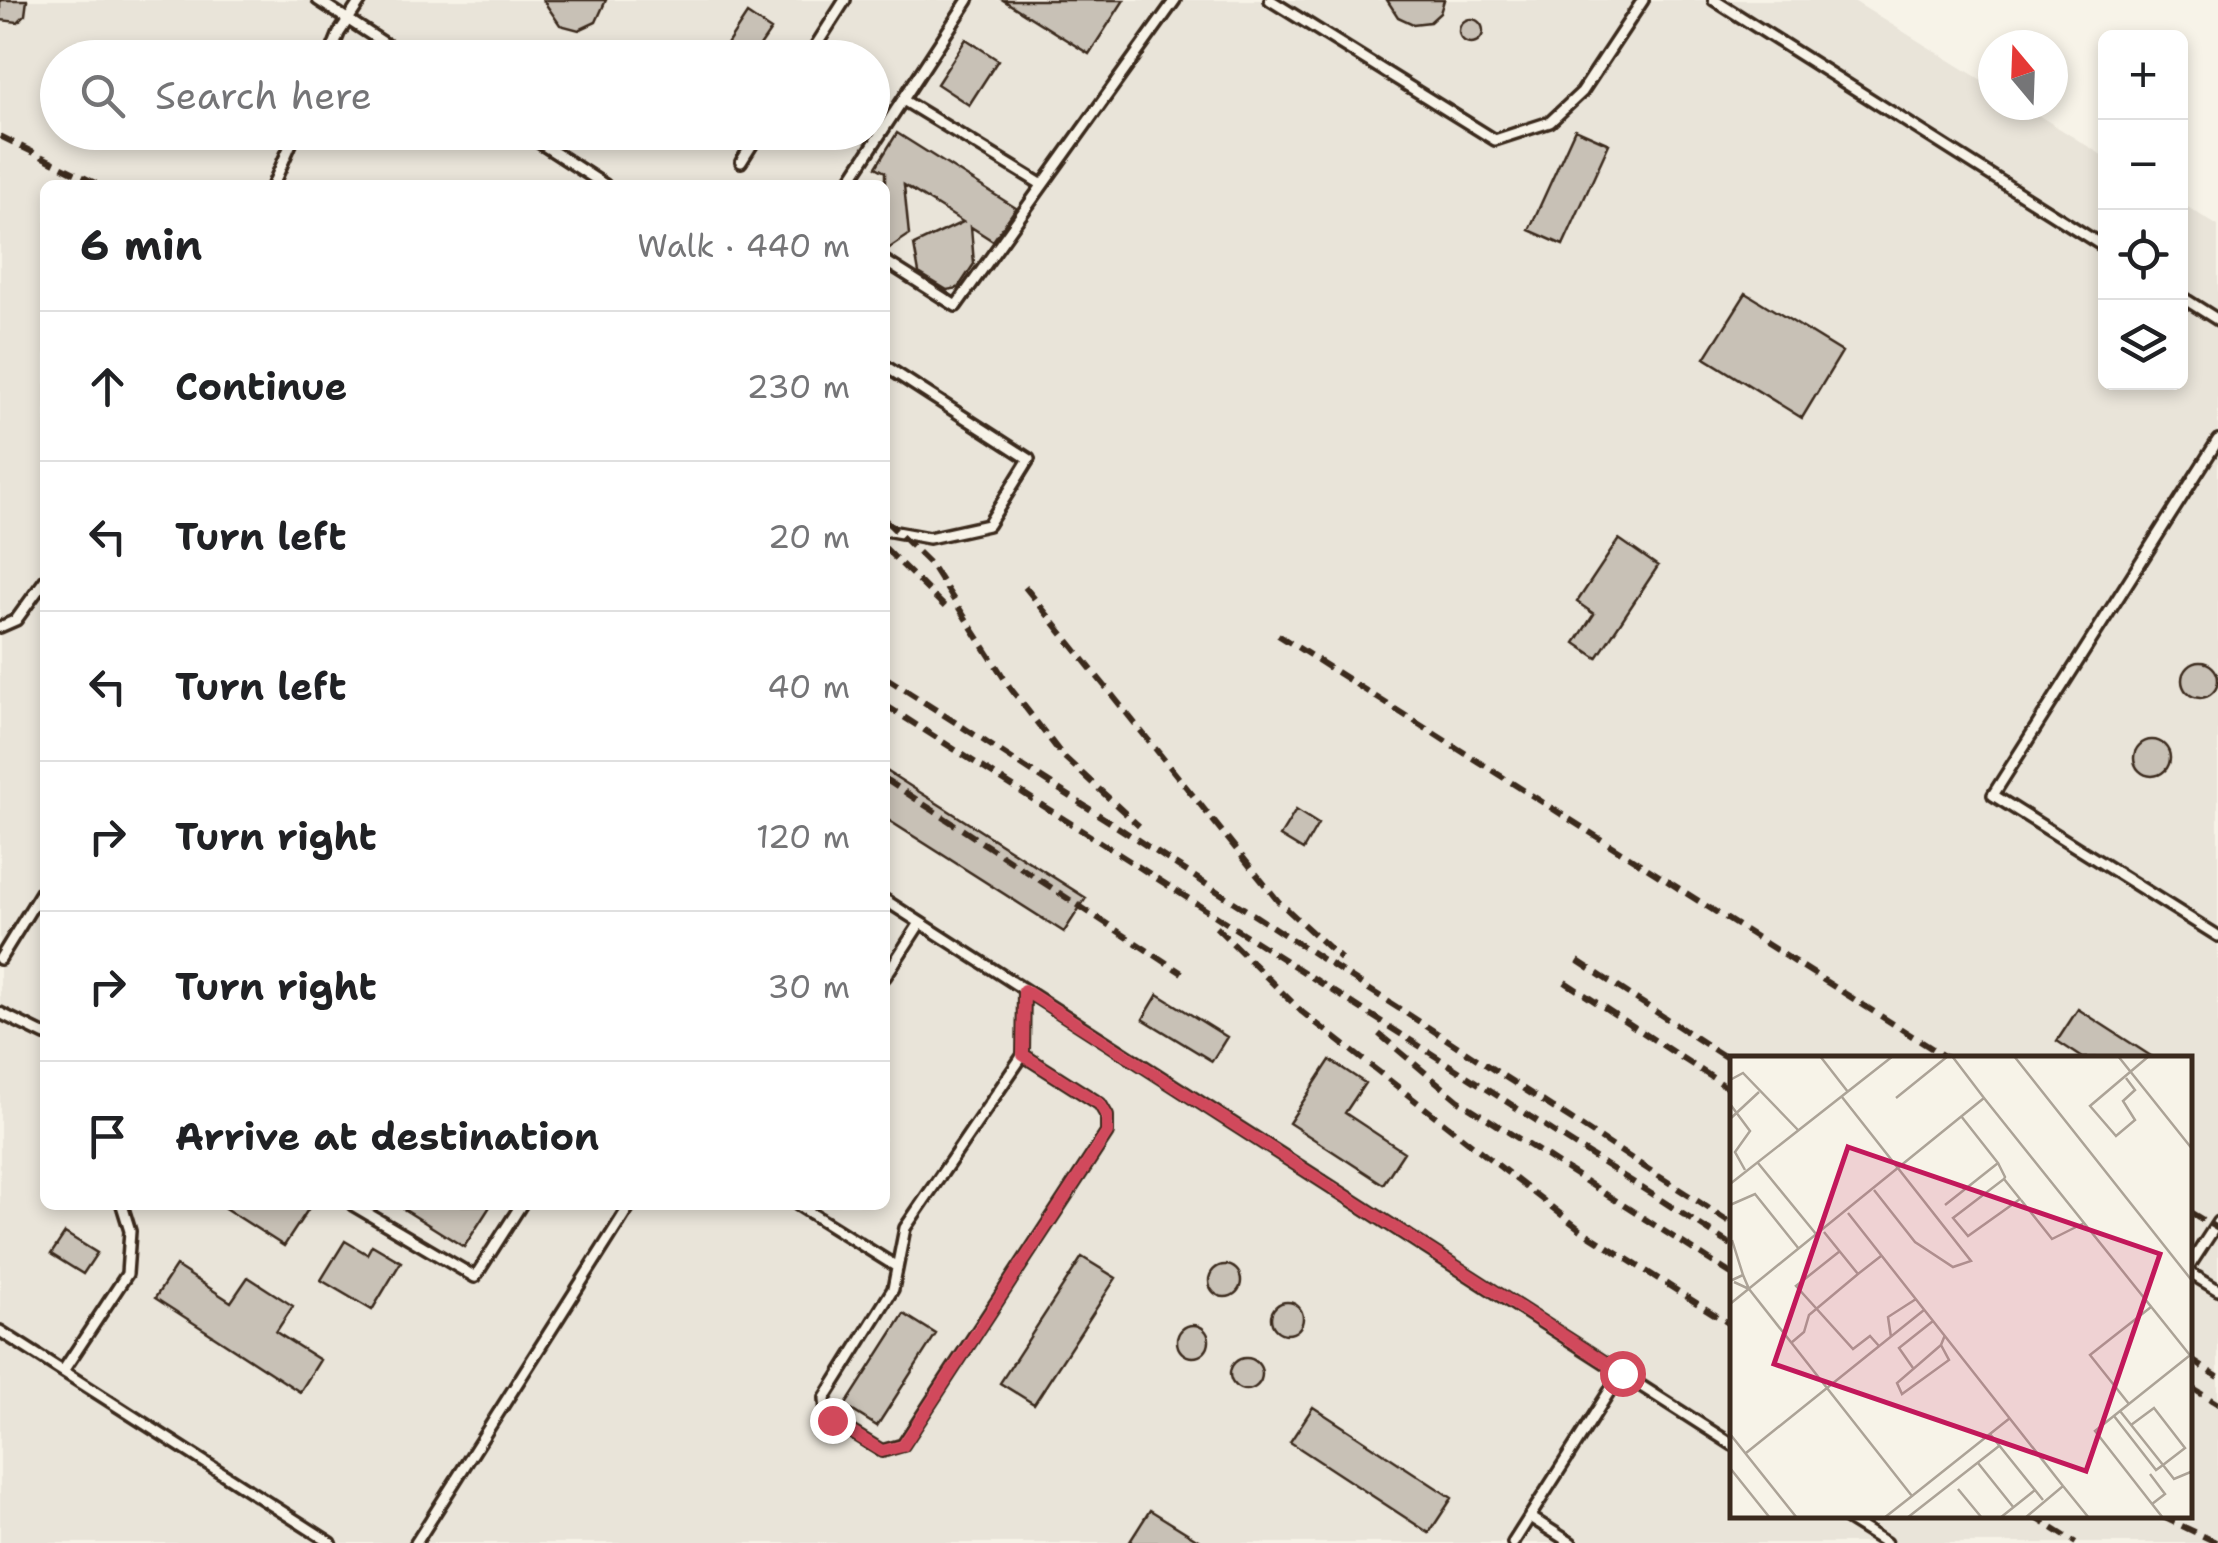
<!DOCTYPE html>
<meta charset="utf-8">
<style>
:root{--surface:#fff;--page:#f6f6f6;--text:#202124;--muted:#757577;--line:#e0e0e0}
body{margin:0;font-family:"Shantell Sans",sans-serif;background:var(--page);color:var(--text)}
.controls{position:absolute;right:30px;top:30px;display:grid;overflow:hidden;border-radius:15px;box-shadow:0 5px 15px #0003}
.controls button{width:90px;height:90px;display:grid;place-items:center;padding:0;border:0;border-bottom:2px solid var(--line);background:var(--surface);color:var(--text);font:50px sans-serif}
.compass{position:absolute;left:1978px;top:30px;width:90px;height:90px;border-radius:50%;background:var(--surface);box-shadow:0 5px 15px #0003;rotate:341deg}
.stop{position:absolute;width:30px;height:30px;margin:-22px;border:8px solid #d1495b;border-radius:50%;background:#fff}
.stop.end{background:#d1495b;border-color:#fff;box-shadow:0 2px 10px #0008}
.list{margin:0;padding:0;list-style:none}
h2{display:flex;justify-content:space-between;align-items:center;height:130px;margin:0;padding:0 40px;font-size:42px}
h2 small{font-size:32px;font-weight:400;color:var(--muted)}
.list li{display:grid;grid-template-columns:65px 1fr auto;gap:30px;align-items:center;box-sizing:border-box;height:150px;padding:0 40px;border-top:2px solid var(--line)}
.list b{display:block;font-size:38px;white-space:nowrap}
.list em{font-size:32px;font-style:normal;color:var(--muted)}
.icon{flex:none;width:55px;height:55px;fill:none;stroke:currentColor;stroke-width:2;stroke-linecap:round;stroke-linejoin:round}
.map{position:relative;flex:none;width:2218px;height:1543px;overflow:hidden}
.search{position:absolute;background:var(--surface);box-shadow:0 5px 15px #0003;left:40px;top:40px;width:850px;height:110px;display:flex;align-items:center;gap:25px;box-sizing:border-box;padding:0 35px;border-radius:55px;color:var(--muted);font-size:38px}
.panel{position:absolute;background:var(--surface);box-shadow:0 5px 15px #0003;left:40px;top:180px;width:850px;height:1030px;border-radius:15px}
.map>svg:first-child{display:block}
.built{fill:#e9e4d9;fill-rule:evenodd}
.building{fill:#c8c1b6;stroke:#3b2a1e;stroke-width:2.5}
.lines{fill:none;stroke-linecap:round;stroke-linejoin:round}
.service-casing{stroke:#3b2a1e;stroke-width:16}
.service{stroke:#f7f3e8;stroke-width:9}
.rail{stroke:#3b2a1e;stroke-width:6;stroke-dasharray:15 8;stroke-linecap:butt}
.route{stroke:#d1495b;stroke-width:12}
.inset-road{fill:none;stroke:#aca397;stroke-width:2.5}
.view{fill:#c2185b;fill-opacity:0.15;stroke:#c2185b;stroke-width:5}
.inset-edge{fill:none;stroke:#3b2a1e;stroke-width:5}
</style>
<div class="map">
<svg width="2218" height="1543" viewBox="0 0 2218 1543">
<rect width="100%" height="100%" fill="#f7f3e8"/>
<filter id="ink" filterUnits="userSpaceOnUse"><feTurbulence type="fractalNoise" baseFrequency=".01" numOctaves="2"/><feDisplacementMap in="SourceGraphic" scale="20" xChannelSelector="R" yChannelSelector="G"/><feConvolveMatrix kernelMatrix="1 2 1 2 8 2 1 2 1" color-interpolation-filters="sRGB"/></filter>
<g filter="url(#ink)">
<path class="built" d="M0,0H1852L1993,87V105H2022L2105,157L2106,382H2180L2181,203L2218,226V1543H0ZM58,58H872V132H58ZM45,185H885V1205H45ZM1733,1058H2190V1516H1733Z"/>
<path class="building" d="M0,0H27L25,15L18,22L0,20Z
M543,0H606L596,22L579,30L560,25Z
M1003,0H1124L1089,54Z
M1387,0H1444L1440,13L1430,22L1413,24L1398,17Z
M747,14L771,30L752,58H718Z
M1459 31a12 12 0 1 1 24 0a12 12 0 1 1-24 0Z
M966,39L998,60L969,105L937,84Z
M1575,129L1609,144L1563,245L1529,230Z
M897,133L1016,208L993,241L971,227L974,264L958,288L947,290L919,273L914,245L963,222L904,185L909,235L885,251V172L876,167Z
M1746,293L1842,352L1802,418L1705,358Z
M1619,539L1658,566L1597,658L1575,643L1594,614L1577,602Z
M2182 680a18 18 0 1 1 36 0a18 18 0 1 1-36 0Z
M2134 758a18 18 0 1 1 36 0a18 18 0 1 1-36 0Z
M885,770L1086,898L1064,932L885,818Z
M1296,810L1318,824L1303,850L1280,836Z
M1158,994L1227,1037L1212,1061L1143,1019Z
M2078,1009L2154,1058H2083L2057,1041Z
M1330,1060L1365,1083L1345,1113L1404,1152L1383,1184L1289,1123Z
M220,1205H311L284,1246Z
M397,1205H491L464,1247Z
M65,1233L97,1253L83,1274L51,1254Z
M345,1241L367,1254L372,1245L401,1262L372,1310L321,1280Z
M1082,1257L1116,1278L1034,1404L1000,1383Z
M1209 1281a16 16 0 1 1 32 0a16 16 0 1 1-32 0Z
M176,1266L231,1302L248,1277L293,1306L276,1332L320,1360L300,1392L155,1298Z
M1271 1318a16 16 0 1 1 32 0a16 16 0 1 1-32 0Z
M904,1314L936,1334L877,1426L845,1406Z
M1177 1341a16 16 0 1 1 32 0a16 16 0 1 1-32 0Z
M1230 1374a16 16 0 1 1 32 0a16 16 0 1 1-32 0Z
M1313,1407L1452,1498L1429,1533L1290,1442Z
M1150,1510L1203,1543H1129Z"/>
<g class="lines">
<g class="service-casing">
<path id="service" d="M318,0L407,58
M1270,0L1495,140L1550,122L1582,92L1643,0
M1714,0L2106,248
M329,58L339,33L361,0
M808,58L845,0
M903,100L1041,184
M523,132L605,185
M741,162L760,132
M273,185L296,132
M847,185L968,0
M885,261L956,306L1175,0
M2180,296L2218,320
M885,366L1029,459L988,525L929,538L885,530
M2218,440L1993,795L2218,936
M0,627L16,620L45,580
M885,900L1733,1445
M0,959L45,886
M885,977L920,923
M0,1013L45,1035
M1023,1055L905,1228L893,1289L825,1398L826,1412L832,1420L882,1451L903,1445L1107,1133V1116L1100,1104L1023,1055L1024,990
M353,1205L475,1277L521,1205
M798,1205L897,1267
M2190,1265L2218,1222
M2190,1273L2218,1290
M0,1331L331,1543
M63,1371L127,1274L130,1231L122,1205
M1843,1516L1886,1543
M1530,1517L1571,1543
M416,1543L630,1205
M1513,1543L1621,1373"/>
</g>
<use href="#service" class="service"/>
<path class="rail" d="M0,136L99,185
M885,520L932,566L1011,689L1062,755L1139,826
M885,548L945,607
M1025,587L1278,901L1341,959
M1278,635L1947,1058
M885,677L1733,1224
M885,705L1733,1246
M885,779L1182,973
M1216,927L1302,1012L1581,1230L1733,1326
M1578,961L1733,1062
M1565,982L1733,1091
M1379,1034L1458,1100L1733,1275
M2190,1212L2218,1229
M2190,1359L2218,1377
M2190,1387L2218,1404
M2033,1516L2076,1543
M2161,1516L2218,1543"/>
</g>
</g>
<g class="lines" filter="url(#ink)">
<path class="route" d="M832,1420L882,1451L903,1446L1107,1133V1116L1100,1104L1023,1055L1024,990L1622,1373"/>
</g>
<g transform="translate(1730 1056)">
<rect width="462" height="462" fill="#f7f3e8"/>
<path class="inset-road" d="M90,0L118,36M284,0L463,226M388,0L463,94M396,22L405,34L393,45L405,64L386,80L360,50L419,0M0,24L13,17L69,75M112,41L241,205L223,211L185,186L144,134M166,42L218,0M254,42L463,303M0,48L20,75L5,96L15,114M0,63L29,36M28,107L86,178M268,107L275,121L274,123L223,162L238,180L290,143L274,123M0,128L163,0M291,144L322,183L354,167M0,149L25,138L69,193M215,149L268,107L231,60M118,157L333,430M94,176L128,218L151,200M110,195L66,230L123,293L140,280L149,290M0,225L13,219L2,184M4,226L19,233L13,219M19,233L182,440L154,462M0,248L254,42L222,0M161,281L158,261L186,243M61,287L74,276L79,259L128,218M211,289L167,327L172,338L219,304L211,289L215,279M183,312L169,292L203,265M399,348L360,299L421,251M384,360L426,414L433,409L390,355M401,369L424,352L455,392L433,409L444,423L463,415M0,378L67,462M260,378L313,444M16,397L194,254M248,407L284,452M0,412L40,462M420,418L435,438L422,448M228,433L252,462M182,440L280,362M177,462L269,390M270,462L305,434M295,462L333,430L359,462M433,462L365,375L459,300"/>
<path class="view" d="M118,91L430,198L356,415L44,308Z"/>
<rect width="462" height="462" class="inset-edge"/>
</g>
</svg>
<div class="controls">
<button>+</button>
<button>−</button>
<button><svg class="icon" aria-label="locate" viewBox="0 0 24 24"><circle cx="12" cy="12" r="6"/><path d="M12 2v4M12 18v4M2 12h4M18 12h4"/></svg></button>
<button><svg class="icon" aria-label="layers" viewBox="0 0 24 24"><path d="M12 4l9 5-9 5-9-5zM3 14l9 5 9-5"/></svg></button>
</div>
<svg class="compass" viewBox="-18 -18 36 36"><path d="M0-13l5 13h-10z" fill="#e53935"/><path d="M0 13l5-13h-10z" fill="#757577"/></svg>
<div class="stop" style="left:1622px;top:1373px"></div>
<div class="stop end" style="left:832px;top:1420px"></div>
<div class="search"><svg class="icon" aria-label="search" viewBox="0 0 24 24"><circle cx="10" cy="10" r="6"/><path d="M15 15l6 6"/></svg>Search here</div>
<section class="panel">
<h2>6 min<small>Walk · 440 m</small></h2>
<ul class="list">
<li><svg class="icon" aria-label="ahead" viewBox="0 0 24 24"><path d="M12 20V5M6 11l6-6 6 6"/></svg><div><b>Continue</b></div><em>230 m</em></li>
<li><svg class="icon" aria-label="left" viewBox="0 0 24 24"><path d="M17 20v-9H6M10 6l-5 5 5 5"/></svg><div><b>Turn left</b></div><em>20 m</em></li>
<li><svg class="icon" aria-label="left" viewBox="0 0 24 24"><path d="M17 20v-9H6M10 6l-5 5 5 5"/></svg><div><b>Turn left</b></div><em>40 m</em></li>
<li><svg class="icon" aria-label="right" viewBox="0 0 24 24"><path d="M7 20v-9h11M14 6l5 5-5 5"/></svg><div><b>Turn right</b></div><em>120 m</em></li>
<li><svg class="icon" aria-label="right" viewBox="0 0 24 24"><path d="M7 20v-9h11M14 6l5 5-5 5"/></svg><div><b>Turn right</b></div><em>30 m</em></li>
<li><svg class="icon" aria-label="arrive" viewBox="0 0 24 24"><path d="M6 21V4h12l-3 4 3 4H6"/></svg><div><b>Arrive at destination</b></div></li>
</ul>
</section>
</div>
